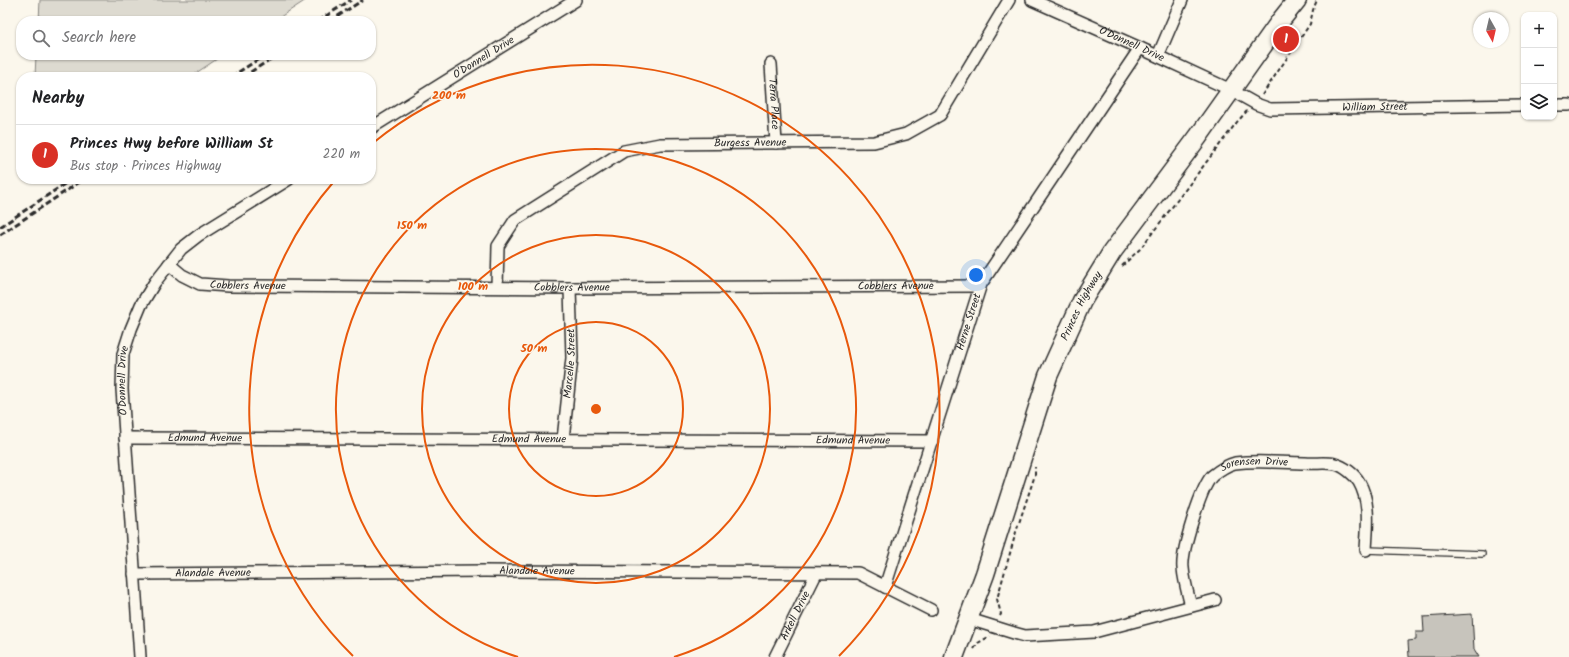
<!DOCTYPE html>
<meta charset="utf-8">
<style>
:root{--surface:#fff;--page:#f6f6f6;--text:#202124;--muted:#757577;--line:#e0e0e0;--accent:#d93025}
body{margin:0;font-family:Kalam,sans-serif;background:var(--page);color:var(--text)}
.controls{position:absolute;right:12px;top:12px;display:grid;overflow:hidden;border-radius:8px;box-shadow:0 1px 3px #0004}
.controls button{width:36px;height:36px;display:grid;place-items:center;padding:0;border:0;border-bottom:1px solid var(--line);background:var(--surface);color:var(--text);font:20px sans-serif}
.compass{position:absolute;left:1473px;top:12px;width:36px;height:36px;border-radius:50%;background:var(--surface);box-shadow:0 1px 3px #0004;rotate:172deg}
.you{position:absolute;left:976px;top:275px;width:14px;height:14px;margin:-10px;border:3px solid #fff;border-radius:50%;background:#1a73e8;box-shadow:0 0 0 6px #1a73e833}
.badge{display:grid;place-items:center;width:26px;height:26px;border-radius:50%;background:var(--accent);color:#fff;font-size:13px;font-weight:700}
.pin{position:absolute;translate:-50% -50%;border:2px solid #fff;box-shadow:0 1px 4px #0006}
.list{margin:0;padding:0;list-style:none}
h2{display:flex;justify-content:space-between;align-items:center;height:52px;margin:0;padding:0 16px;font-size:17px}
h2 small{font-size:13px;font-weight:400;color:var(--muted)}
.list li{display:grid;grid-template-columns:26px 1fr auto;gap:12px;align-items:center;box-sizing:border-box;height:60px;padding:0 16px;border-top:1px solid var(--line)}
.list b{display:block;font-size:15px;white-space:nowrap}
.list p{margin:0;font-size:13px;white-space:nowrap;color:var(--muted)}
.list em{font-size:13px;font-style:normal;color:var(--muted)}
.icon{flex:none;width:22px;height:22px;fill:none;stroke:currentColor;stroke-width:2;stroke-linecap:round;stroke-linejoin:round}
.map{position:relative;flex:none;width:1569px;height:657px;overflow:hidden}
.search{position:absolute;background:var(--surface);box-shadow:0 1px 3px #0004;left:16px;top:16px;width:360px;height:44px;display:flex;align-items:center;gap:10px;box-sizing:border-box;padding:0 14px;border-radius:16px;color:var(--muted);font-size:15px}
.panel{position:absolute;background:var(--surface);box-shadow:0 1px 3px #0004;left:16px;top:72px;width:360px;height:112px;border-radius:16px}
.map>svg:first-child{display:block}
.green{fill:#dddad0;stroke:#84827e}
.building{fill:#c7c4bc;stroke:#2b2b2b}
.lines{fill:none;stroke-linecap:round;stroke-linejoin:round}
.service-casing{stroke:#2b2b2b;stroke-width:8}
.minor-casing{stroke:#2b2b2b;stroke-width:14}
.primary-casing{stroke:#2b2b2b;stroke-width:21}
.path{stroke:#2b2b2b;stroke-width:2;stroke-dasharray:4 3;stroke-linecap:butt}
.service{stroke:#fbf7ec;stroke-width:5.5}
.minor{stroke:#fbf7ec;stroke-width:11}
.primary{stroke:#fbf7ec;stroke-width:18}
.rail{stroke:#2b2b2b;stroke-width:3;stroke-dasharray:6 3;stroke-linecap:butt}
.ring{fill:none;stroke:#e8590c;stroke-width:2}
.labels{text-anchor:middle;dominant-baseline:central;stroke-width:3;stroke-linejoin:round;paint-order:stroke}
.street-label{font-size:11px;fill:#2b2b2b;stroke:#fbf7ec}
.centre{fill:#e8590c;stroke:#fbf7ec;stroke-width:2}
.ring-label{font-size:12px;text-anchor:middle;font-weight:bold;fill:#e8590c;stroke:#fbf7ec;stroke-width:3;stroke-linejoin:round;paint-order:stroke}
</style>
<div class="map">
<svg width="1569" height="657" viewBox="0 0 1569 657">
<rect width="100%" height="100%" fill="#fbf7ec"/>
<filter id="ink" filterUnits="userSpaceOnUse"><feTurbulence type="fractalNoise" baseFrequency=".025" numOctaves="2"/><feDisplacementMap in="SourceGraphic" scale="8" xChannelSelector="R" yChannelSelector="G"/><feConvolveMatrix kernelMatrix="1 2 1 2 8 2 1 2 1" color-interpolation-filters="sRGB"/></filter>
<g filter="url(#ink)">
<path class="green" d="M40,0H306L274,21H39Z
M36,55H223L190,77H35Z"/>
<path class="building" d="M1472,614L1474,649L1479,657H1409L1408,641L1416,640V632H1424L1423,617Z"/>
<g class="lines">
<g class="service-casing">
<path id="service" d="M1366,550L1482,554"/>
</g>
<g class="minor-casing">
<g id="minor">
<path id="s1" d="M1032,0L1140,48L1231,90L1256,104L1270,109L1524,105"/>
<path d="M1158,56L1182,0"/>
<path id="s2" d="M771,64L776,143"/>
<path d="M1554,105H1569"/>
<path id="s3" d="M371,128L576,0"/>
<path id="s4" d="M169,264L182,275L200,284L228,286L570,288L980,286"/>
<path id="s5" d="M497,287L498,246L515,220L624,151L660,144L874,142L906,134L940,115L1009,0"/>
<path id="s6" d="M125,438L932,441"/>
<path id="s7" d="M563,439L572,358L570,288"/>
<path id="s8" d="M134,574L485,571L858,573L931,610"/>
<path id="s9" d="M885,587L981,284L1140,48"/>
<path id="s10" d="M1191,606C1188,594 1184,581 1183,568C1181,552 1201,487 1212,476C1218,471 1227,465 1235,463C1258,460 1282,463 1305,463C1315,464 1326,462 1335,464C1344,466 1355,475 1359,482C1371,503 1367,528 1366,550"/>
<path d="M969,619L1014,633L1025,636L1094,632L1215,600"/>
<path id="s11" d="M140,657L122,389L123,354L131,329L141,305L155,282L181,249L199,235L289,179"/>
<path id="s12" d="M775,657L816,574"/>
</g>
</g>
<g class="primary-casing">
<g id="primary">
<path id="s13" d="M954,657L985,574L1048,376L1082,301L1112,252L1198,137L1281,20L1297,0"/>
</g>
</g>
<path class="path" d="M1262,95L1310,24L1313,10L1317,0
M1122,266L1140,249L1237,122L1247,111
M1000,616L1001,614L997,599L1016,532L1035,475V467
M974,649L978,643L990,636"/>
<use href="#service" class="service"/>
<use href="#minor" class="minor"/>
<use href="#primary" class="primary"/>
<path class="rail" d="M318,21L351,0
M330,21L363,0
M231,77L265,55
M243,77L277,55
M0,227L72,179
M0,235L84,179"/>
</g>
</g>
<g class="ring">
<circle cx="596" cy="409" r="87"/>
<circle cx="596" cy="409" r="174"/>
<path d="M518 657A260 260 0 1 1 674 657"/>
<path d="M353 656A347 347 0 0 1 336 179M373 143A347 347 0 0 1 839 656"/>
</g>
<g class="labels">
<g class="street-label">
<text stroke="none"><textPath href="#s1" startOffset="109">O'Donnell Drive</textPath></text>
<text stroke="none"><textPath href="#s3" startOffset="133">O'Donnell Drive</textPath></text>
<text stroke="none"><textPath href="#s2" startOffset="40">Terra Place</textPath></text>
<text stroke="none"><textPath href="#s1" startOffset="367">William Street</textPath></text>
<text stroke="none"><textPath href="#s5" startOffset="328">Burgess Avenue</textPath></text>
<text stroke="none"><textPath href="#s4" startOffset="85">Cobblers Avenue</textPath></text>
<text stroke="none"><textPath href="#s4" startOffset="409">Cobblers Avenue</textPath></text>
<text stroke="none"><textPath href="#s4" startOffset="733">Cobblers Avenue</textPath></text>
<text stroke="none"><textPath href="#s13" startOffset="374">Princes Highway</textPath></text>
<text stroke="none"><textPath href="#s9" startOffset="278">Herne Street</textPath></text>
<text stroke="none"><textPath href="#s7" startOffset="76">Marcelle Street</textPath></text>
<text stroke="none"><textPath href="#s11" startOffset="277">O'Donnell Drive</textPath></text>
<text stroke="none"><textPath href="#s6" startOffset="80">Edmund Avenue</textPath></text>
<text stroke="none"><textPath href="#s6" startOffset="404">Edmund Avenue</textPath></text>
<text stroke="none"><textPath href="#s6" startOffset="728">Edmund Avenue</textPath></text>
<text stroke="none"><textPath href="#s10" startOffset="182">Sorensen Drive</textPath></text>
<text stroke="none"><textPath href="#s8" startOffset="403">Alandale Avenue</textPath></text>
<text stroke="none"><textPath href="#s8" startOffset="79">Alandale Avenue</textPath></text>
<text stroke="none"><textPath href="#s12" startOffset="46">Arkell Drive</textPath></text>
</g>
</g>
<circle cx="596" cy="409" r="6" class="centre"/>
<g class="ring-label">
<text x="449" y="99">200 m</text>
<text x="412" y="229">150 m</text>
<text x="473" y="290">100 m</text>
<text x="534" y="352">50 m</text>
</g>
</svg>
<div class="controls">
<button>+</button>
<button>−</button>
<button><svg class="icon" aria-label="layers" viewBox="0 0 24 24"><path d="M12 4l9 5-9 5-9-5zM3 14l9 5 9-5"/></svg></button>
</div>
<svg class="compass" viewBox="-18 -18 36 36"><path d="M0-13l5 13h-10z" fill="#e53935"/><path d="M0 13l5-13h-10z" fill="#757577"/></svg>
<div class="you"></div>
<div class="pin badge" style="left:1286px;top:39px">1</div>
<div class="search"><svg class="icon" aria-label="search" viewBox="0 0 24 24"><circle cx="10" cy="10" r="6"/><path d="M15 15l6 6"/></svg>Search here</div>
<section class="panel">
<h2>Nearby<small></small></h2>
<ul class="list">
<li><span class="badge">1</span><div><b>Princes Hwy before William St</b><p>Bus stop · Princes Highway</p></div><em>220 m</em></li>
</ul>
</section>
</div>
